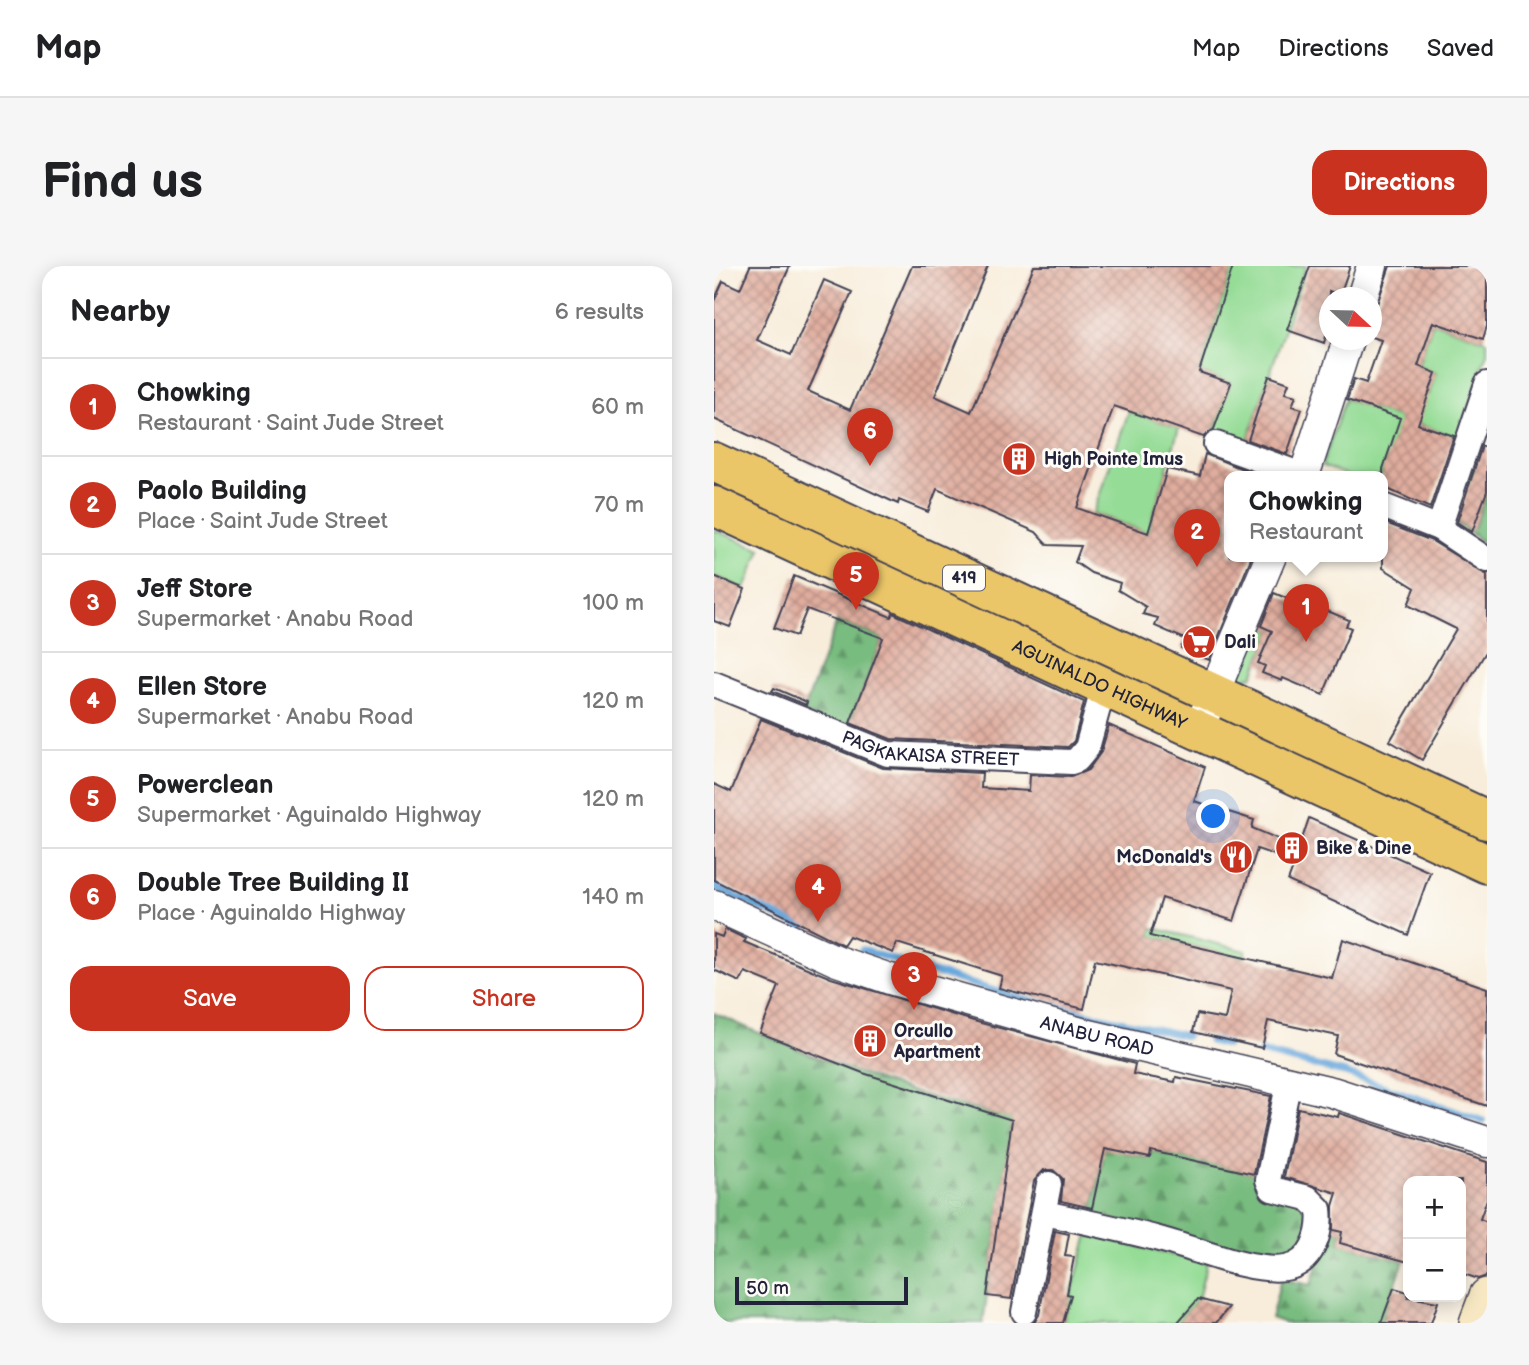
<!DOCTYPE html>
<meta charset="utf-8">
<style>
:root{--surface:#fff;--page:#f6f6f6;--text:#202124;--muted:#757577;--line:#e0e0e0;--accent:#c8321e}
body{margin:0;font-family:"Balsamiq Sans",sans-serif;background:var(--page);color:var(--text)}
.controls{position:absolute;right:21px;bottom:21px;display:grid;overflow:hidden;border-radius:14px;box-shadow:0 4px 18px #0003}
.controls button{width:63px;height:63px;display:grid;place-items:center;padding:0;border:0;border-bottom:2px solid var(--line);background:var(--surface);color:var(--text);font:35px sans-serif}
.compass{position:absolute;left:605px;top:21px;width:63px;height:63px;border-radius:50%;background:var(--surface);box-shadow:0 4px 18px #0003;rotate:112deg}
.scale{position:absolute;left:21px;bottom:18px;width:173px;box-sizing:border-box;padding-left:7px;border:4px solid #22223b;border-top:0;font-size:19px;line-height:24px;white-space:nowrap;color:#22223b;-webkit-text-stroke:5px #fdfcf7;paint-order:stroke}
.you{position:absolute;left:500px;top:551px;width:24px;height:24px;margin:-18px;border:5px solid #fff;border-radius:50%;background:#1a73e8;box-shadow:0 0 0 10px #1a73e833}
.badge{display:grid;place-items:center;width:46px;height:46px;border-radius:50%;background:var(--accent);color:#fff;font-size:23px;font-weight:700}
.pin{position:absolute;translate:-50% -58px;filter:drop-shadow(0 2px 4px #0008)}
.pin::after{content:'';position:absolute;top:37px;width:24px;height:21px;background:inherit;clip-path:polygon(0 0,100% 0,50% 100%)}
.popup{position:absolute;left:510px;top:205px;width:164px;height:91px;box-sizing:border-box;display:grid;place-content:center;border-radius:14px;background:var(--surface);filter:drop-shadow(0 2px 5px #0005);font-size:23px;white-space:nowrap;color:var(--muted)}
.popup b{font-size:26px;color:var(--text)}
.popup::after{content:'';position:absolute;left:50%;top:100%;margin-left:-14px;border:14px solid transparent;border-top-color:var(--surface)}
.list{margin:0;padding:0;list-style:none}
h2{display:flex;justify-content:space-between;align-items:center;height:91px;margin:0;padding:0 28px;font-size:30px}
h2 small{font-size:23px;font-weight:400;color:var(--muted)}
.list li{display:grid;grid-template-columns:46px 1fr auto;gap:21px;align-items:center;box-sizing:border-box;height:98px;padding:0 28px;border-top:2px solid var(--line)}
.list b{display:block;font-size:26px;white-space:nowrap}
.list p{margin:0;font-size:23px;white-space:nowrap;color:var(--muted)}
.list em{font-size:23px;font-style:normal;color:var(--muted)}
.actions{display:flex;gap:14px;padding:21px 28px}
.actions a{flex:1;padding:16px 0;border:2px solid var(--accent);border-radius:21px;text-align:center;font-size:24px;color:var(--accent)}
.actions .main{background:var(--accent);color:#fff}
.map{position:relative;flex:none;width:773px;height:1057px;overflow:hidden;border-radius:21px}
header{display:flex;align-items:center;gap:42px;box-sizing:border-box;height:98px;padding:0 35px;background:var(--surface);border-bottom:2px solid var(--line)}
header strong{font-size:33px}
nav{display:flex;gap:38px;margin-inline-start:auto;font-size:24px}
.intro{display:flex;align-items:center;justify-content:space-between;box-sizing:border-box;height:168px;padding:0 42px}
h1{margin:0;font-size:49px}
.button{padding:18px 32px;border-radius:21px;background:var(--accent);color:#fff;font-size:24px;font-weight:700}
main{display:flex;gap:42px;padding:0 42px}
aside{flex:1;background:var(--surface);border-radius:21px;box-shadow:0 4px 18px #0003}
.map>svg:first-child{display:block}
.green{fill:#95dc96;stroke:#5c7f68;stroke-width:2}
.forest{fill:url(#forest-firs);stroke:#4d6f5d;stroke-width:2}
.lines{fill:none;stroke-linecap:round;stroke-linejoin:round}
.stream{stroke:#69a8dc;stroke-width:7}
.building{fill:url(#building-cross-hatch)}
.minor-casing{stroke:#424053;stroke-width:28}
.tertiary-casing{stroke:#424053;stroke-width:33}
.secondary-casing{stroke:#424053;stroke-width:38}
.trunk-casing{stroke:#424053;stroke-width:42}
.minor{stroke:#fff;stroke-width:24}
.tertiary{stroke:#fff;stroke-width:30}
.secondary{stroke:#f7e8c3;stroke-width:35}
.trunk{stroke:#ebc669;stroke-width:38}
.labels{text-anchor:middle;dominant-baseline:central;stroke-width:6;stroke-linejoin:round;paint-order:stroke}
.shield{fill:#fdfcf7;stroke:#646373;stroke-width:2}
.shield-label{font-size:16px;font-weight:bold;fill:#22223b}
.poi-label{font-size:18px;font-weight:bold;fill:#22223b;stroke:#fdfcf7;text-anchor:start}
.street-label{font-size:18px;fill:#22223b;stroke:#fdfcf7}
</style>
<header>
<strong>Map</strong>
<nav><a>Map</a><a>Directions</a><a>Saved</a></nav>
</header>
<div class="intro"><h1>Find us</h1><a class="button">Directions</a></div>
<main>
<aside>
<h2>Nearby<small>6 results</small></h2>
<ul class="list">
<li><span class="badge">1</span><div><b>Chowking</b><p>Restaurant · Saint Jude Street</p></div><em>60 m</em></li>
<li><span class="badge">2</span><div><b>Paolo Building</b><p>Place · Saint Jude Street</p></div><em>70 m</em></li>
<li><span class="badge">3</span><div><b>Jeff Store</b><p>Supermarket · Anabu Road</p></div><em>100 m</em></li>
<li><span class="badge">4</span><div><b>Ellen Store</b><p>Supermarket · Anabu Road</p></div><em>120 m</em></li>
<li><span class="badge">5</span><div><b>Powerclean</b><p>Supermarket · Aguinaldo Highway</p></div><em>120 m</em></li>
<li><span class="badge">6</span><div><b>Double Tree Building II</b><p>Place · Aguinaldo Highway</p></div><em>140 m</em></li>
</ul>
<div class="actions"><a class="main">Save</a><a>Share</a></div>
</aside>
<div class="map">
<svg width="773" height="1057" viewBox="0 0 773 1057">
<defs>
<pattern id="forest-firs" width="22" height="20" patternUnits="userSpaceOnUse" patternTransform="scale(1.75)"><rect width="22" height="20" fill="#78bc7f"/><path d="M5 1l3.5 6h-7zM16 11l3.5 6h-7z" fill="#629869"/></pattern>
<pattern id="building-cross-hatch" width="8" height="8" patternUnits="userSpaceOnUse" patternTransform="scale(1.75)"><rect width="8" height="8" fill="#e0ad9e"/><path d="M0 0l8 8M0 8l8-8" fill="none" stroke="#b58c82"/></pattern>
</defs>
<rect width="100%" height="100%" fill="#fdfcf7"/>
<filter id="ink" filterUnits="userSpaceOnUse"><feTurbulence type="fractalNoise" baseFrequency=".0143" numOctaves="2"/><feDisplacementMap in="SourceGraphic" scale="14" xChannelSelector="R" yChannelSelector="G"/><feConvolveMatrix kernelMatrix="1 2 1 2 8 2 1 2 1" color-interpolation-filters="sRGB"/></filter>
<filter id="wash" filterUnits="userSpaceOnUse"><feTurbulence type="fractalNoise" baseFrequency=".00686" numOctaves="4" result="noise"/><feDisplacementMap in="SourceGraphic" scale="28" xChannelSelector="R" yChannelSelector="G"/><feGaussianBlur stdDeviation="1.57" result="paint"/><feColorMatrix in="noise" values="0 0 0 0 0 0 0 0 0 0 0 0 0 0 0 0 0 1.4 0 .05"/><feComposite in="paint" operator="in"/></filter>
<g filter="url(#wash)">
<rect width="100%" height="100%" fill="#f8eddb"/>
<path class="green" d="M519,0L554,3L556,0H592L531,182L498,171L516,117L485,106Z
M719,56L773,75V87L744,172L687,152L667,210H635L608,200L631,133L686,152L715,128L722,107L704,100Z
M415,145L465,162L434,267L379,247Z
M0,264L47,283L31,323L0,310Z
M547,360L558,365L538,411L534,410L530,419L523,415Z
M439,662L532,685L530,692L436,670Z
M374,969L493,997L484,1033L463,1057H349Z"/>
<path class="forest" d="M755,200L773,207V279L737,254L760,262L773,226L749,217Z
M123,355L169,372L133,465L89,447Z
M0,747C95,790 196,831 299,852L269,1057H0Z
M385,868L413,875L411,887L435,892L437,885L547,909L597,945L590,981L569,996L377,948L389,895Z
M613,962L628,966L626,977L690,995L667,1057H571L557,1052L567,1013L597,1019Z"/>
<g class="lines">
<path class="stream" d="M0,621L92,663
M148,684L307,733L472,770
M496,775L513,779
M547,786L631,807L769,855"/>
</g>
<g id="blocks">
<path class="building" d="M36,0H76L43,74L77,89L110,14L138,26L94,125L136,144L198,0H274L221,130L257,146L320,0H519L485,106L517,117L500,163L489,171L400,140L363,242L434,267L453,203L486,210L491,188L546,210H515V290H538L495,394L467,382L471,373L441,360L444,352L429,348L432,341L404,324L406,317L377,307L361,296L367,280L334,279L322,266L223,223L214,246L185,234L184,238L0,153V35L9,15L26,23Z
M596,0H636L626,29L615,25V60L610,77L573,64Z
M676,0H773V60L769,73L719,56L704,100L722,107L704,158L740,170L716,242L669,221V203L686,152L633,134L640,113L652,117L667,74L657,71V56Z
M555,110L575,117L571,127L582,130L578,140L588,143L573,188L534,174Z
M768,180L773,182V225L758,266L743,256Z
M669,256L718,275L773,309V384L708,494L676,475L742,363L694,339L701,322L669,302Z
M0,310L31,323L16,361L0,355Z
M80,310L177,351L179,347L370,436L360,475L354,481L177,473L136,457L169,372L93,343L82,370L60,362Z
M560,327L586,338L588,334L635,354L632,360L637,362L609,429L569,412L568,415L548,407L551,400L544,397L558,365L547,360Z
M60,422L93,436L92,439L58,425Z
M47,453L169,502L268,507L267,522L315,525L316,509L357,511L374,504L387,486L395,459L491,501L480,535L540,554L538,562L576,578L579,570L588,573L595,552L716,606L694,669L574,615L581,596L543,583L520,655L448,632L436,670L618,712L629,673L773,722V840L620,788L624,770L554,755L548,782L479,766L483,748L511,753L517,725L381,694L370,743L285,722L288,710L183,677L179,687L135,670L129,679L0,614V518L17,526Z
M11,663L32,673L30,676L117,712L263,756L421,798L419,808L461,816L462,811L557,830L540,908L437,885L436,892L391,883L378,942L347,935L349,913L339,904H330L320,915L297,1033L273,1030L298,854L149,807L46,767L65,720L31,706L26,716L0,704V668L8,671Z
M584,842L624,851L625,847L773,896V933L766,953L773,956V1010L764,1013L747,1007V915H694V996L626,977L628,966L619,964V940L623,927L570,911Z
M341,965L355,968L351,990L360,991L353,1028L357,1029L349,1057H320L325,1049Z
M680,1022L694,1026V1031L724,1036L717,1057H667Z
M484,1033L515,1041L502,1057H463Z"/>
</g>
</g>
<g filter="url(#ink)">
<use href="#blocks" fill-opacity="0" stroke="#424053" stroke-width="2"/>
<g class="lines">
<g class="minor-casing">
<g id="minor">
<path d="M502,178L591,210"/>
<path d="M669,240L725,262L773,294"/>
<path d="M725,262L773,118"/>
<path id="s1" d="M0,418L174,488L357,496L363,494L373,482L390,420"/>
<path d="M330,947C368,955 407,963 445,973C480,982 536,1007 571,1002C598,998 608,967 605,943L594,932L558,923L554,914L575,815"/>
<path d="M310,1046L335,918"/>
</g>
</g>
<g class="tertiary-casing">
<g id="tertiary">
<path d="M648,32L658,0"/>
<path d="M590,210L634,74"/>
<path d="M491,448L557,290"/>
<path id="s2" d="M0,639L123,695L176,713L367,767L618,826L773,876"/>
</g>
</g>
<g class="secondary-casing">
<path id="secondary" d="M763,1057L773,1030"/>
</g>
<g class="trunk-casing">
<g id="trunk">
<path d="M0,196L773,554"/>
<path id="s3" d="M0,240L773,598"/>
</g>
</g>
<use href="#minor" class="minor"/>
<use href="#tertiary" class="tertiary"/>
<use href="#secondary" class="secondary"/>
<use href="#trunk" class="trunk"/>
</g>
</g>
<defs>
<g id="building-disc" transform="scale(1.75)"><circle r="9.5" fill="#c8321e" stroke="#fdfcf7"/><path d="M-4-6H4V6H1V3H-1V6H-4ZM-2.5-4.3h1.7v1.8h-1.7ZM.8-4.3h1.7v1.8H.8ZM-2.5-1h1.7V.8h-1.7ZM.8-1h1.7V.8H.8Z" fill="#fff"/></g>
<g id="supermarket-disc" transform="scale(1.75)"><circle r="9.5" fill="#c8321e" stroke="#fdfcf7"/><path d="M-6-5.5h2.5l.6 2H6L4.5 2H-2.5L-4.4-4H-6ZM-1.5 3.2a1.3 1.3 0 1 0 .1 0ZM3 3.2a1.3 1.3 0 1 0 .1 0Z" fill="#fff"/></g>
<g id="restaurant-disc" transform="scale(1.75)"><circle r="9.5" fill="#c8321e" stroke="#fdfcf7"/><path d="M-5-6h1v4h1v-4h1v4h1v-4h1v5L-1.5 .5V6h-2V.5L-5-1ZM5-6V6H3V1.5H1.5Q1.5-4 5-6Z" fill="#fff"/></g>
</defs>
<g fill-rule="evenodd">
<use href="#building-disc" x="305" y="193"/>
<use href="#supermarket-disc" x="485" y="376"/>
<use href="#building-disc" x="578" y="582"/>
<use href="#restaurant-disc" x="522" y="591"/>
<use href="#building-disc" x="156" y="775"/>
</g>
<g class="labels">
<rect class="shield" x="229" y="299.5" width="42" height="25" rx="5"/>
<g class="shield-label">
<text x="250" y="312">419</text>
</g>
<g class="poi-label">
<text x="330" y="193">High Pointe Imus</text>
<text x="510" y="376">Dali</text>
<text x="602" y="582">Bike &amp; Dine</text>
<text x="498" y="591" text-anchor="end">McDonald's</text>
<text x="180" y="765">Orcullo<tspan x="180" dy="21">Apartment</tspan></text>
</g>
<g class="street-label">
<text stroke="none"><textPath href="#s3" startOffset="425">AGUINALDO HIGHWAY</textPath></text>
<text stroke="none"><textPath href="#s1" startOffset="229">PAGKAKAISA STREET</textPath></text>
<text stroke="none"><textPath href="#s2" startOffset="406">ANABU ROAD</textPath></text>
</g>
</g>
</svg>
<div class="controls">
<button>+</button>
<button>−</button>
</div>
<svg class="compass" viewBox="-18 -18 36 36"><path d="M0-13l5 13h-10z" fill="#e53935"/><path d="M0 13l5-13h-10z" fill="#757577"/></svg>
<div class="scale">50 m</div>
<div class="you"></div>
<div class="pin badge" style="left:592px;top:376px">1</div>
<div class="popup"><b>Chowking</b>Restaurant</div>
<div class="pin badge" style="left:483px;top:301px">2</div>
<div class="pin badge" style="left:200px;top:744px">3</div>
<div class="pin badge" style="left:104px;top:656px">4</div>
<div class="pin badge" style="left:142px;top:344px">5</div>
<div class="pin badge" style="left:156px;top:200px">6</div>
</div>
</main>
